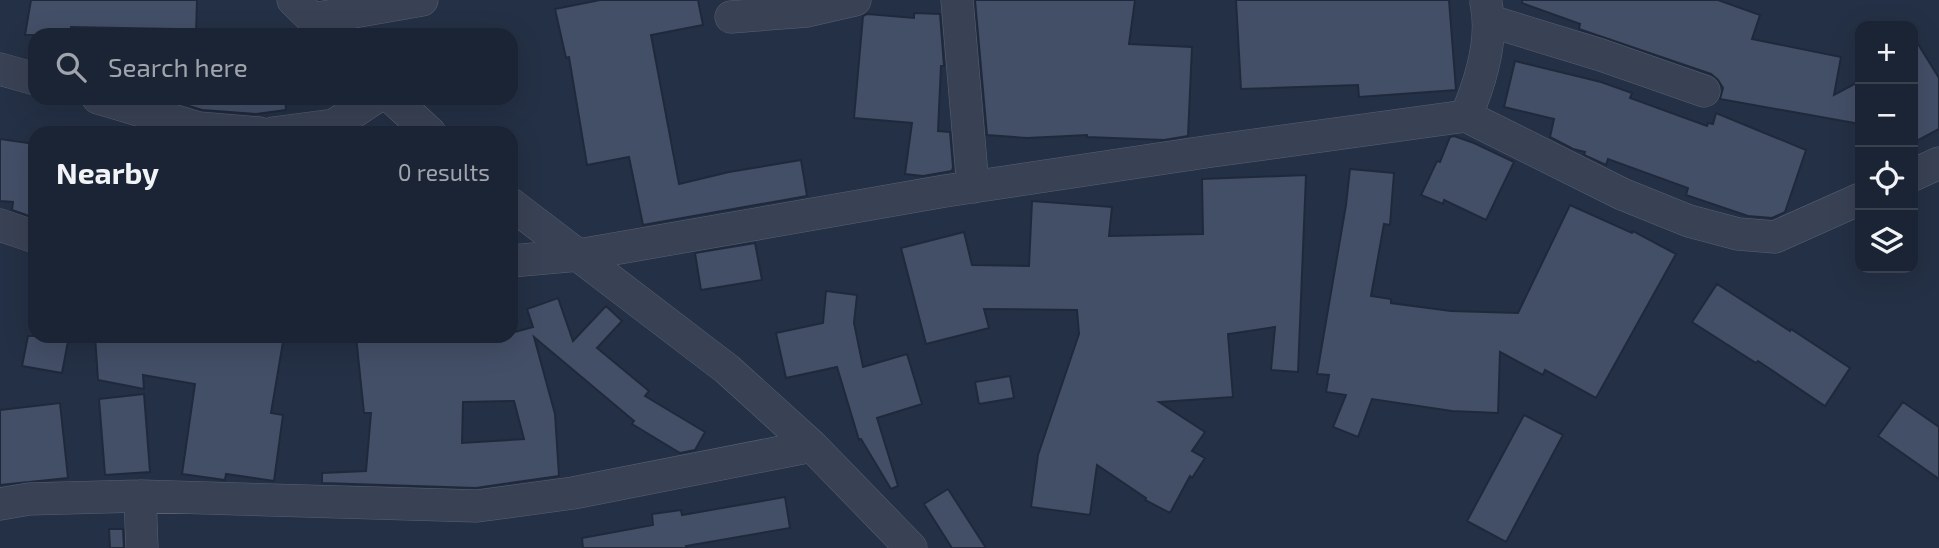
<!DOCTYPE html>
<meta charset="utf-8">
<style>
:root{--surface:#1b2434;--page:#283040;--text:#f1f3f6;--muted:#a0a4ac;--line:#39414f}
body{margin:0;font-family:"Exo 2",sans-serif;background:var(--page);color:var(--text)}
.controls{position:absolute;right:21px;top:21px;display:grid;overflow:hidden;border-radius:14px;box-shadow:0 7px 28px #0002}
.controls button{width:63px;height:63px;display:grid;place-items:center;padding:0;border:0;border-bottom:2px solid var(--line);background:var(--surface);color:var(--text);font:35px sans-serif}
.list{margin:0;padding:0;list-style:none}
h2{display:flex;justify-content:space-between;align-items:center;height:91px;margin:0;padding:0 28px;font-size:30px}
h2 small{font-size:23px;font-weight:400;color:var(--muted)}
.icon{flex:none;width:38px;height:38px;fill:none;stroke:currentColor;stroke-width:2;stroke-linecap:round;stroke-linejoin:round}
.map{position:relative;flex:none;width:1939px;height:548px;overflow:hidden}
.search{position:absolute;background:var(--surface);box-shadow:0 7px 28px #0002;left:28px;top:28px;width:490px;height:77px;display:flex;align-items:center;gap:18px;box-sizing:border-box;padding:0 24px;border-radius:21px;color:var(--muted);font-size:26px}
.panel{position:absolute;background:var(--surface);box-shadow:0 7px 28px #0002;left:28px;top:126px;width:490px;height:217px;border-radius:21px}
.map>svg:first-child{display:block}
.building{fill:#434f67;stroke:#20293c;stroke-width:2;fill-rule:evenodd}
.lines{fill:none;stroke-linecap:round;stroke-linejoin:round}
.minor-casing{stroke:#586072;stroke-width:33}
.minor{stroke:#394254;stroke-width:32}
</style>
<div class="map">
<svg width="1939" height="548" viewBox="0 0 1939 548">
<rect width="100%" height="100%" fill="#243045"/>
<path class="building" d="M31,0H197L196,35H176V29L71,27L70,35H25Z
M600,0H698L703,25L651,35L679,184L729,172L801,160L807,196L643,225L629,157L587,165L569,57L566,58L555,9Z
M975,0H1135L1129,44L1192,47L1188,136L1164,140L1087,137V135L1027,138L987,135Z
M1236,0H1449L1456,90L1359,97L1358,85L1241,89Z
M1522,0H1718L1760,15L1752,39L1841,57L1834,95L1860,81V124L1720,99L1723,88L1718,80L1711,74L1579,29L1580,24L1522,3Z
M914,13L940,14L944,66H941L938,131L950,132L953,167L952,171L923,176L905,174L912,123L854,118L863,16L867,14L914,18Z
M1913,36L1939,78V129L1913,143Z
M1515,61L1601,82L1632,93L1630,98L1707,126L1708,123L1713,124L1716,113L1806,150L1785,212L1772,218L1748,216L1686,195L1688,188L1608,159L1606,165L1584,155L1585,152L1573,149L1550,137L1554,119L1504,107Z
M163,98H285L286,110L256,114L202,110Z
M1454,136L1474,143L1514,162L1486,220L1444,200L1443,204L1421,195L1437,161L1440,162L1450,137Z
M0,139L35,144V218L12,210L13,202L0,201Z
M1350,169L1394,173L1390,225L1384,224L1371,296L1391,299V303L1451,311L1518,313L1570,205L1632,233L1633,231L1676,254L1596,398L1545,370L1543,375L1500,352L1498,413L1452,411L1372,399L1358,437L1333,427L1346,395L1326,392L1329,375L1317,374L1346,205Z
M1306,175L1298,372L1271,370L1275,327L1228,334L1233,397L1159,402L1205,432L1192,451L1205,458L1192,478L1190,476L1170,513L1145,500L1146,498L1097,465L1090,515L1031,507L1038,455L1079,334L1077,310L984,309L989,328L926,344L901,248L964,232L972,265L1029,266L1032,201L1112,207L1109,236L1203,234L1202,179Z
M755,243L762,280L701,290L695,253Z
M1717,284L1790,331L1791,329L1850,368L1825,406L1758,361L1756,363L1692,322Z
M826,291L857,295L854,323L863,367L907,354L922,404L877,418L898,486L891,489L861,439L859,440L837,367L786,378L776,333L823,323Z
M558,298L573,341L606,306L622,321L597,348L649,391L645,396L705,432L695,450L680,453L632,424L634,421L534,337L555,414L559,476L476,488L322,483V473L366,471L371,413H364L356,336H401L402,339L511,336V333L533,327L527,309ZM514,401L524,439L462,443L463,402Z
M28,336H69L62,373L22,366Z
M95,336H284L271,413L283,415L274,481L226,474L225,480L182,474L195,384L143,375L144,389L98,380Z
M1010,376L1014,398L979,404L975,382Z
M144,394L150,472L105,475L99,399Z
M1903,402L1939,427V479L1878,436Z
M60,403L68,478L0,485V410Z
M1524,415L1563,435L1506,542L1467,521Z
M948,489L986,548H952L924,504Z
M785,497L790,528L686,546L687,548H583L582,538L653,525L652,514L681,510L682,515Z
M109,529H123L124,548H110Z"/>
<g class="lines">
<g class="minor-casing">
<path id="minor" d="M293,0L328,34
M957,0L973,187
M731,17L807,11L855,0
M313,19L422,0
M1490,21L1601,55L1704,91
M0,69L35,79
M98,98L199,128L259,133
M392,98L430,133
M1466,116C1480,83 1494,39 1486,3
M273,133L334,125L375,98
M1913,175L1939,163
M511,204L727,369L812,446L911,548
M0,225L35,237
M511,261L579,255L945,191L1212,151L1466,116L1622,194L1689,221L1738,234L1775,237L1860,199
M140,496L142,548
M0,504L29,499L140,496L477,506L573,493L812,446"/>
</g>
<use href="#minor" class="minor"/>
</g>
</svg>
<div class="controls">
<button>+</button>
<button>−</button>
<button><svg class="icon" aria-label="locate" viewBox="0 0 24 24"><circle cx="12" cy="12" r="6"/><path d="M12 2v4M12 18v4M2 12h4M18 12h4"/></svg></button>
<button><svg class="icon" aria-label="layers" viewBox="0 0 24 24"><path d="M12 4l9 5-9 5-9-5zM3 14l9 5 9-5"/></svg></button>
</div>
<div class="search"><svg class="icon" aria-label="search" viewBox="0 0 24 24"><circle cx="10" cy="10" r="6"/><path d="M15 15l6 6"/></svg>Search here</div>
<section class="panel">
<h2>Nearby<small>0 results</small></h2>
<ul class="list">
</ul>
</section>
</div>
